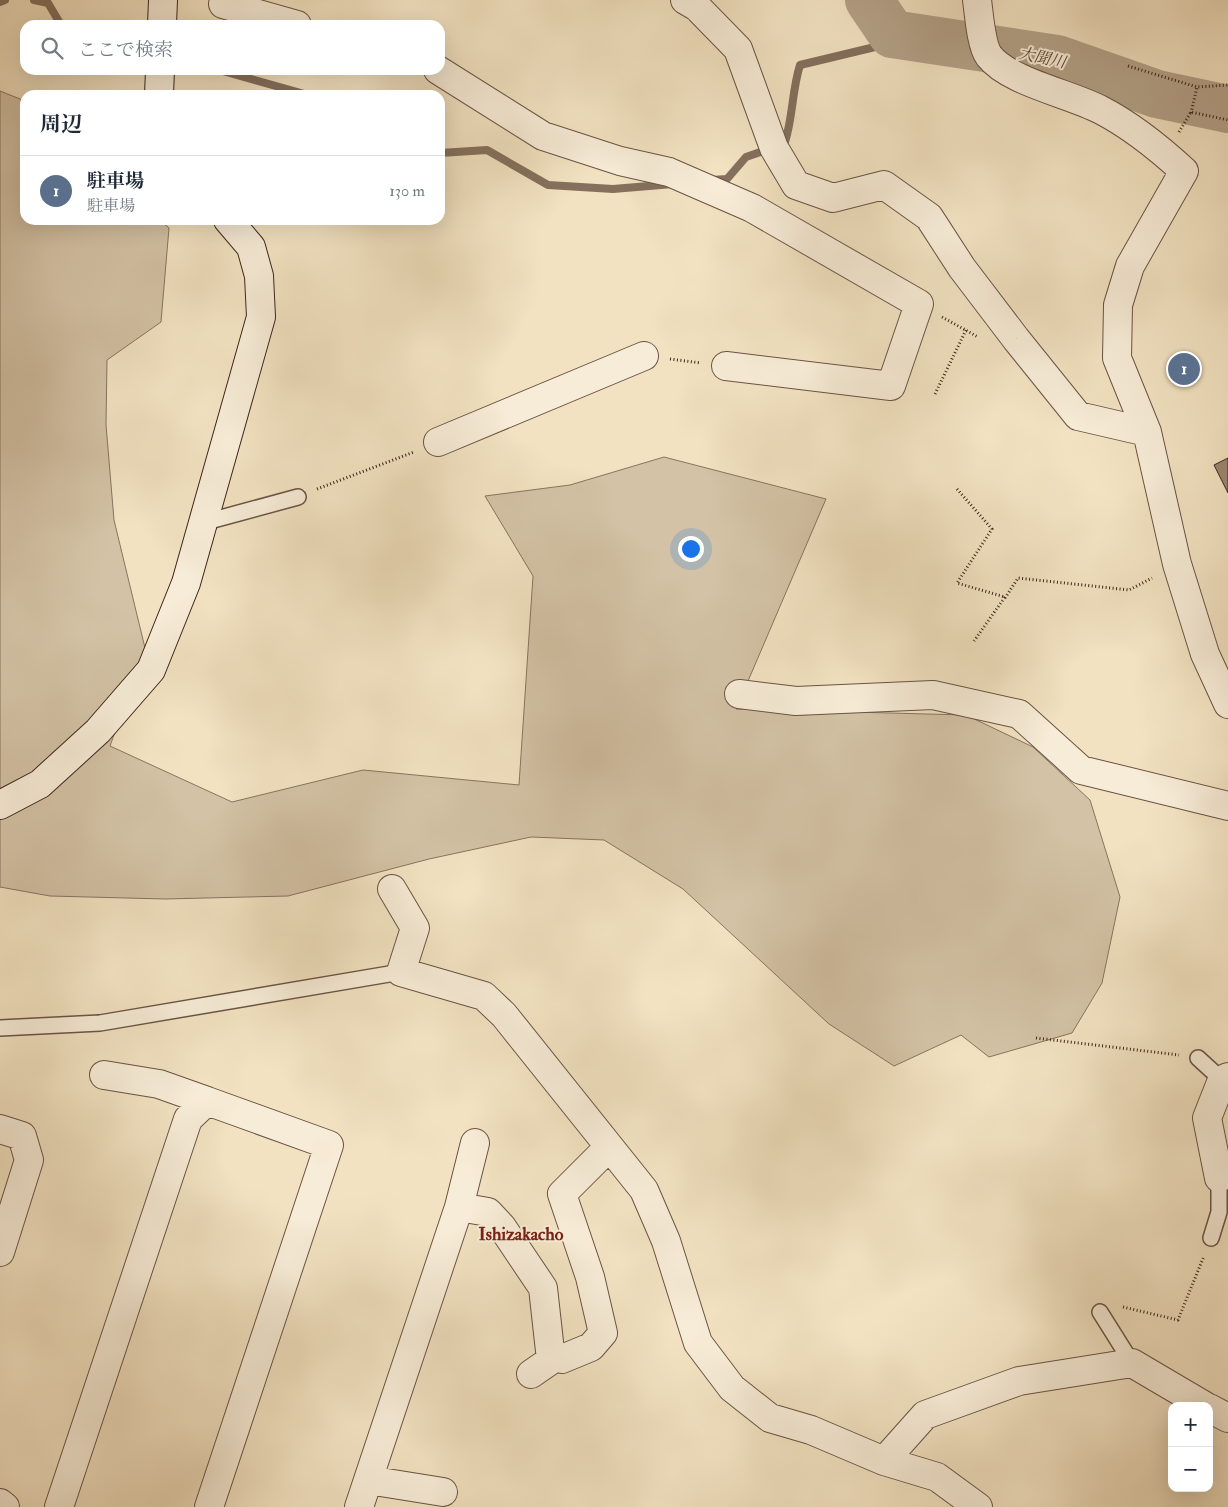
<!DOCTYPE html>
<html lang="ja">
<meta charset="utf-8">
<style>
:root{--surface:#fff;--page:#f2f2f3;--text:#1f2937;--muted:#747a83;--line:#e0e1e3;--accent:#2563eb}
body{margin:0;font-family:"IM FELL Double Pica","Noto Serif JP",serif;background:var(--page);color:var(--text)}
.controls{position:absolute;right:15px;bottom:15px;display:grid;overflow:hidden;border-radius:10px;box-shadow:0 5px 20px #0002}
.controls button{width:45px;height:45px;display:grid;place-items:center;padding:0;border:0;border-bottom:1px solid var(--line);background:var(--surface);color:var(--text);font:25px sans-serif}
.you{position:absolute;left:690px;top:548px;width:18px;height:18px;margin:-12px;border:4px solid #fff;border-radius:50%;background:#1a73e8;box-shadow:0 0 0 8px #1a73e833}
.badge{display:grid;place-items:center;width:32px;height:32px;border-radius:50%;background:var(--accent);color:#fff;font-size:16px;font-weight:700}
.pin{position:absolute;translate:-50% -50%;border:2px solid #fff;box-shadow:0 1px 5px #0006}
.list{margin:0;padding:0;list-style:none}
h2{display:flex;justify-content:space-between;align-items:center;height:65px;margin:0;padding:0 20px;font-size:21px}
h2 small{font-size:16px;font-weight:400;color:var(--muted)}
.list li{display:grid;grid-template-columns:32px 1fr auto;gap:15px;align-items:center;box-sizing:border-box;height:70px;padding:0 20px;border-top:1px solid var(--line)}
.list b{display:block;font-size:19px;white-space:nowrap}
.list p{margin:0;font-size:16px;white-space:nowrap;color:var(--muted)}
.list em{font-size:16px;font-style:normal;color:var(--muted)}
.icon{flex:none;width:28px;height:28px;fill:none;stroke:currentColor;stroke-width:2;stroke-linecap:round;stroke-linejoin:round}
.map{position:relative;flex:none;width:1228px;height:1507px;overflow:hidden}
.search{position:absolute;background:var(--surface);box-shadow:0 5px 20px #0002;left:20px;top:20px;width:425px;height:55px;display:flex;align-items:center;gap:12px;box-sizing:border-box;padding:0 18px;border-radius:15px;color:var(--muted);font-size:19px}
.panel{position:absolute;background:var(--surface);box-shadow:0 5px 20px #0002;left:20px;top:90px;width:425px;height:135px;border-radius:15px}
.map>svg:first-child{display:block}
.green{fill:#d3c2a5;stroke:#887460}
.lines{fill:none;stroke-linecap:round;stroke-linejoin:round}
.stream{stroke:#84705d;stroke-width:8}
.river{stroke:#b4a289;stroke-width:48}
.building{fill:#9b8772;stroke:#3d251c}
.lane-casing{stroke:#6a5445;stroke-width:18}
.street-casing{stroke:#6a5445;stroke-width:30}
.secondary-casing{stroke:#3d251c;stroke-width:30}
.path{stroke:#3d251c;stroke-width:3;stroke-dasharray:1 2.5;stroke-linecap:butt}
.lane{stroke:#f7ecd7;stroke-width:15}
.street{stroke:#f7ecd7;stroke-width:28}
.secondary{stroke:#f7ecd7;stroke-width:28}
.labels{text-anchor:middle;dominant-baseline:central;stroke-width:4;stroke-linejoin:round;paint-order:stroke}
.water-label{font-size:16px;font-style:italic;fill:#614a3d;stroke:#f7ecd7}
.quarter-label{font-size:18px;font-weight:bold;fill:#7a1f14;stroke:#f7ecd7}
</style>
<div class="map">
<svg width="1228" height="1507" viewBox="0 0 1228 1507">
<rect width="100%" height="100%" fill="#f2e2c1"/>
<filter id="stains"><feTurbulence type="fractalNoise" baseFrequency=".004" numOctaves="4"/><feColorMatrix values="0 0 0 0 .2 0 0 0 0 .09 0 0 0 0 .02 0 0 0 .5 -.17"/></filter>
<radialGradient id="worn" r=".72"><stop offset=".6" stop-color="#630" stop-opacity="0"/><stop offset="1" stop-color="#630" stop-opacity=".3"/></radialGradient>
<path class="green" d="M0,91L25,101V220H160L169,228L161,322L107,360L106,425L114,520L145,648L110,746L232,802L363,770L519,785L533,576L485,496L570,485L664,457L826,499L736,709L966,715L1033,747L1090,800L1120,897L1102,983L1072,1033L989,1057L961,1035L894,1066L829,1024L683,889L604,840L531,837L429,859L288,896L165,899L50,896L0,887Z"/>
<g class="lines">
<path class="stream" d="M34,0L48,3L61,25
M0,2L5,0
M219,70L308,95
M779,144L785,142C793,117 792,90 800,65L875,47L892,34
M440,153L487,150L548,185L613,189L673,184
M712,180L727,179L746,157L769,149"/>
<path class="river" d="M869,0L892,34L1057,59L1157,94L1228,109"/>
</g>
<path class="building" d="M1228,458V493L1214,465Z"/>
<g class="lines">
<g class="lane-casing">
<path id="lane" d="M202,523L298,497
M0,1028L100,1023L401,972
M1198,1058L1222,1080
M1211,1238L1219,1212V1178
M1100,1312L1132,1363"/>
</g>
<g class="street-casing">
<path id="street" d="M685,0L697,7L738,49L774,148L796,185L833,198L884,185L929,217L962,268L1016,339L1078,416L1147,432
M977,0C979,14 981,45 989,56C1009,82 1071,94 1101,110C1132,126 1159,148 1184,171L1130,266L1118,305L1117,358L1147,432L1177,564L1205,654L1228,704
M223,4L297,25
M438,70L543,136L620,161L669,172L752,208L919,304L891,386L726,366
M438,442L644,356
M739,694L796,701L933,695L1019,714L1081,770L1228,806
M392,889L415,928L401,972L484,996L504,1015L644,1190L666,1241L698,1343L732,1388L770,1418L811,1430L884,1461L937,1477L978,1507
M104,1075L159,1084L207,1101
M0,1129L22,1136L29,1160L0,1252
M1219,1178L1207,1118L1222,1080L1228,1077
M459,1207L475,1143
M531,1374L557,1356
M1209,1408L1228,1418
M884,1461L925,1415L1019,1381L1132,1363L1205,1406
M368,1480L443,1492
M0,1503L5,1507
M59,1507L188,1119L207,1101L329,1145L209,1507
M359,1507L459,1207L488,1212L502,1227L543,1288L550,1351L562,1359L591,1347L603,1333L590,1277L562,1194L609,1147"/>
</g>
<g class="secondary-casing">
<path id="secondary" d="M162,25L163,0
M159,95L160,70
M0,805L40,784L98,731L151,670L186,583L261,317L259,276L251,247L228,220"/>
</g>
<path class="path" d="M1128,66L1197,87L1228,85
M1191,113L1197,87
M1179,132L1191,112L1228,120
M942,317L978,337
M670,359L701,363
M935,394L966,330
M317,489L414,452
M957,489L992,529L957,583L1005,597L974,641
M1005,598L1018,578L1129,590L1152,578
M1036,1038L1179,1055
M1123,1307L1178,1320L1204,1256"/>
<use href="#lane" class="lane"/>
<use href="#street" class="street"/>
<use href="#secondary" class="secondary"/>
</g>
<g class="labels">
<g class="water-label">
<text transform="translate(1042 58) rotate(12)">大聞川</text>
</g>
<g class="quarter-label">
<text x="521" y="1234">Ishizakacho</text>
</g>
</g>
<rect width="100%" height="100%" filter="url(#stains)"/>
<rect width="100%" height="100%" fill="url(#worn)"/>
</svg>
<div class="controls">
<button>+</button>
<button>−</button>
</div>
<div class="you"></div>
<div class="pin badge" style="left:1184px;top:369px;background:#5c6f8a">1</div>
<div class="search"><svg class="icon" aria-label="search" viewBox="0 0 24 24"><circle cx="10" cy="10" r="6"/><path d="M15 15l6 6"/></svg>ここで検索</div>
<section class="panel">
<h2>周辺<small></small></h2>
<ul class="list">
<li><span class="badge" style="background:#5c6f8a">1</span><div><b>駐車場</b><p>駐車場</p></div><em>130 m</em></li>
</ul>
</section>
</div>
